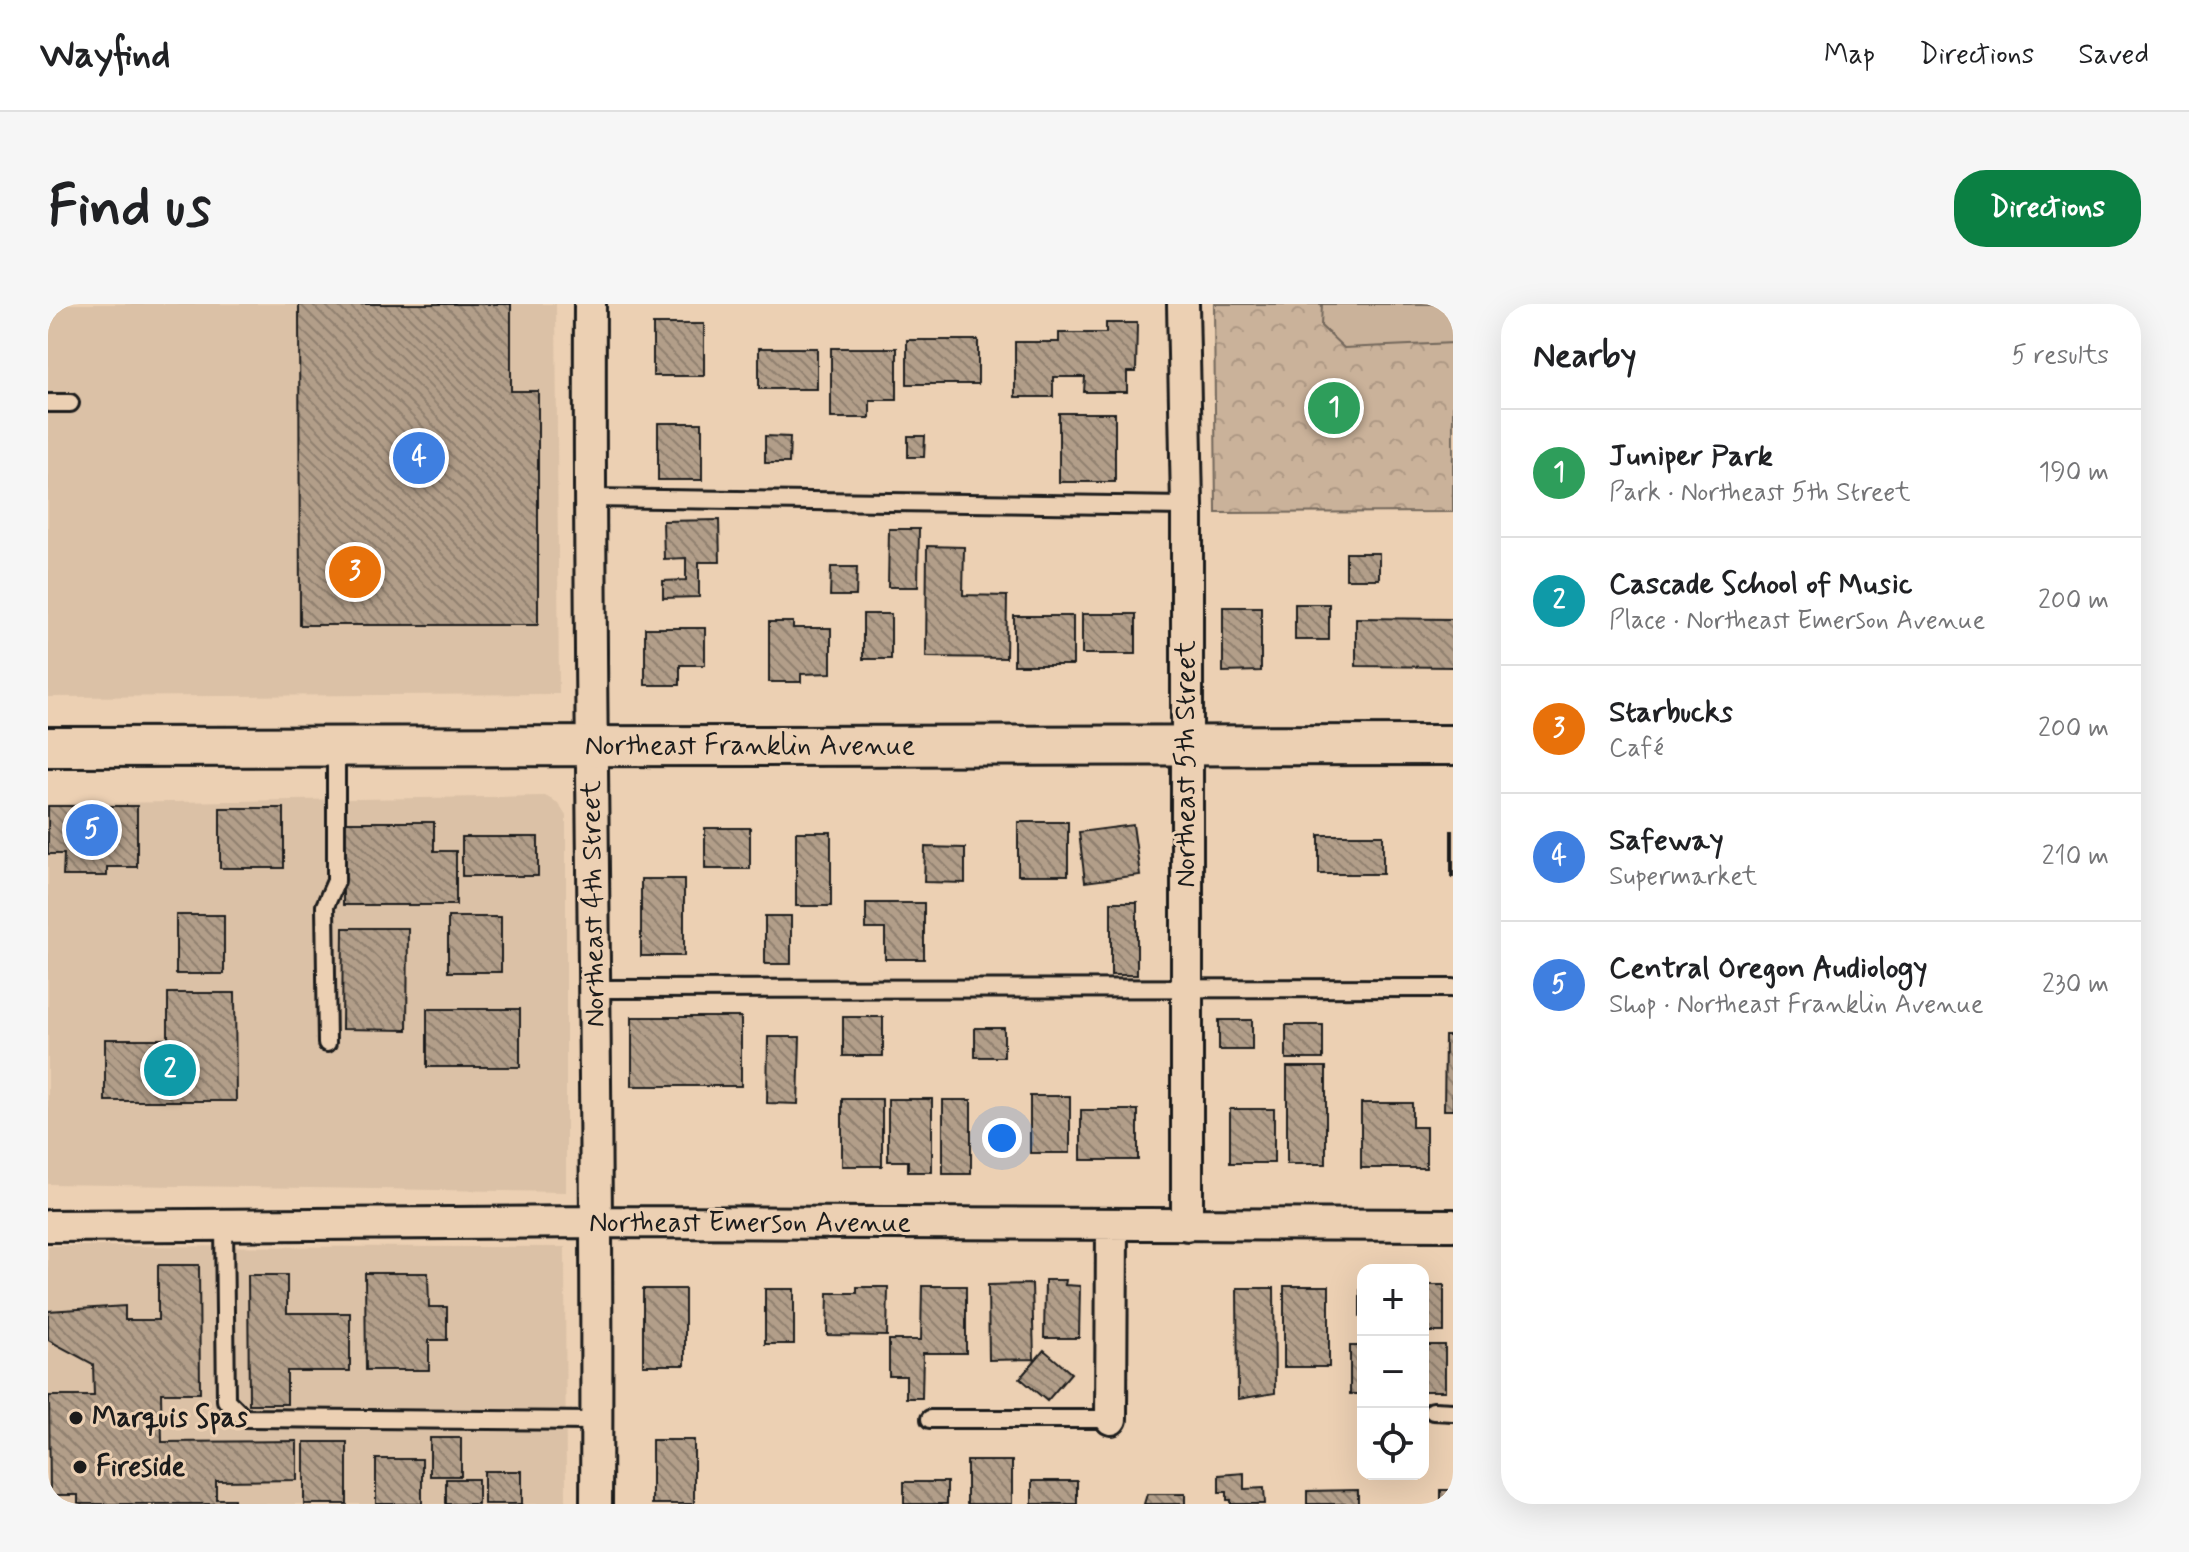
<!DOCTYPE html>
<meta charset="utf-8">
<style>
:root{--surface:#fff;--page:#f6f6f6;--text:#202124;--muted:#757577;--line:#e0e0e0;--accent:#0b8043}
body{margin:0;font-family:Mynerve,sans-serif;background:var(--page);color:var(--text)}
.controls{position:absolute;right:24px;bottom:24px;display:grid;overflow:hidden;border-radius:16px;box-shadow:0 8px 32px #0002}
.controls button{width:72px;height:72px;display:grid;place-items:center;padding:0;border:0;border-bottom:2px solid var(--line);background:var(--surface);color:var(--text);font:40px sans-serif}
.you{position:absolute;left:954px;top:834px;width:28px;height:28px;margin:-20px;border:6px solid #fff;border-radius:50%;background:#1a73e8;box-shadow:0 0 0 12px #1a73e833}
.badge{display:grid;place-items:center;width:52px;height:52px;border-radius:50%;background:var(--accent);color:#fff;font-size:26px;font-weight:700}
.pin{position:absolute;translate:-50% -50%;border:4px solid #fff;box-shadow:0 2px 8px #0006}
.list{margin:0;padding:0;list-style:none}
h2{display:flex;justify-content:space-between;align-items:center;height:104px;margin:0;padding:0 32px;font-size:34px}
h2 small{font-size:26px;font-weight:400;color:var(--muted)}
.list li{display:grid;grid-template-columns:52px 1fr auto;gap:24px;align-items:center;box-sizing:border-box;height:128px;padding:0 32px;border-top:2px solid var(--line)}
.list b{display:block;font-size:30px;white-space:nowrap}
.list p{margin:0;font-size:26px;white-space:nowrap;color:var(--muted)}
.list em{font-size:26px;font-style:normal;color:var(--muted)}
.icon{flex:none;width:44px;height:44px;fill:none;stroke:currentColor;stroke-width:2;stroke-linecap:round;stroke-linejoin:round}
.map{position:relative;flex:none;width:1405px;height:1200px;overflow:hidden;border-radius:32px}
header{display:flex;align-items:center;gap:48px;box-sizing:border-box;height:112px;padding:0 40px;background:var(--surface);border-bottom:2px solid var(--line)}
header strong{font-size:38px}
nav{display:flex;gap:44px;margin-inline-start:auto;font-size:28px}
.intro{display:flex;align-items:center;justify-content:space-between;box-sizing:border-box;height:192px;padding:0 48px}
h1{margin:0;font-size:56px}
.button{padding:20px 36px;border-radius:32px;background:var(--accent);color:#fff;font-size:28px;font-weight:700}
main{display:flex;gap:48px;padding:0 48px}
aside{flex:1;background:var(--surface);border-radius:32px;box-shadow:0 8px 32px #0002}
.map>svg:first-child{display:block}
.built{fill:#dbc1a6}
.park{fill:url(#park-crowns);stroke:#73675b;stroke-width:2}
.pitch{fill:#cab29a;stroke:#73675b;stroke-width:2}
.building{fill:url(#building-back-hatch);stroke:#1c1c1c;stroke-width:2}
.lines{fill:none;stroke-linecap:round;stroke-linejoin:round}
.service-casing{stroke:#1c1c1c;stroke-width:22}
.minor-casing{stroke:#1c1c1c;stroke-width:36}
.tertiary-casing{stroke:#1c1c1c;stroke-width:44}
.service{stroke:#ecd0b3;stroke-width:16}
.minor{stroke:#ecd0b3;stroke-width:30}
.tertiary{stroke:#ecd0b3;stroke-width:38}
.poi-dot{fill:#1c1c1c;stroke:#ecd0b3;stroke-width:3}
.labels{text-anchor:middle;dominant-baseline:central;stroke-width:6;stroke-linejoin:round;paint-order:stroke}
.street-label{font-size:28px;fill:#1c1c1c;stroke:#ecd0b3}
.poi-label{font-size:28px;font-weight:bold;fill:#1c1c1c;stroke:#ecd0b3;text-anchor:start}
</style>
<header>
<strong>Wayfind</strong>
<nav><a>Map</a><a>Directions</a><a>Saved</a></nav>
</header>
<div class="intro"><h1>Find us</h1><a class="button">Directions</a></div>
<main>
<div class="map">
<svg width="1405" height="1200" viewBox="0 0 1405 1200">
<defs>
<pattern id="park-crowns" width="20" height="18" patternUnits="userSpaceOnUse" patternTransform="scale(2)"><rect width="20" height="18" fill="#cab29a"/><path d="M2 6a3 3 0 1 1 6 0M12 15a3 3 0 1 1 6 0" fill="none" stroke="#ad9884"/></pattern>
<pattern id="building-back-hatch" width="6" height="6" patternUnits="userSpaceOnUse" patternTransform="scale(2)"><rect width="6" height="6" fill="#b29e89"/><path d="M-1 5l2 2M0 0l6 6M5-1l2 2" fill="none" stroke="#90806f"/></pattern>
</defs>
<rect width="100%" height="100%" fill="#ecd0b3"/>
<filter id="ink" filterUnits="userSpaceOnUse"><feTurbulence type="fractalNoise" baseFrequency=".0125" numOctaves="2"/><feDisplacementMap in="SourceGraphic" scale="16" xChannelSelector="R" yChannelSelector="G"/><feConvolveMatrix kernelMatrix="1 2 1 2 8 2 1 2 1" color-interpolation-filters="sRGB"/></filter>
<g filter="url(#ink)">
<path class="built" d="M0,0H508L511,390L0,393Z
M497,492L510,499L518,512V888L0,880V500Z
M0,942L517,943L518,1200H0Z"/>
<path class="park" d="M1166,0H1405V208L1168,209Z"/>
<path class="pitch" d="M1274,0H1405V39L1296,44L1273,22Z"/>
<path class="building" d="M251,0H463V87H490V321H252Z
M1058,19H1089L1088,68H1079V88H1036L1037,73H1005V93H967V38H1011V29H1058Z
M605,20H656V72H605Z
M859,36H930V80H859Z
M711,44H769V85H711Z
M783,44H849V96H822V114H783Z
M1011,109H1067V178H1011Z
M610,119H654V176H610Z
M717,132L742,133L741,159H717Z
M860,132H877L876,153H860Z
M671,216L672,258H651V293L615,294V277L638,276V254L616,255L615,217Z
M841,225H871L870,283H840Z
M879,242L916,243L915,291L959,292L958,354L878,353Z
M1298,249H1331V275H1298Z
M783,263H809L808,292H782Z
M1247,300H1281V336H1247Z
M1175,303H1213V367L1175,368Z
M815,310H843V355H815Z
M1034,310H1088V350H1034Z
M966,312H1025V361H966Z
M1308,314L1405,315V363L1308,362Z
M721,318H745V324H783V369L753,370V378H721Z
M597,324H657V361H632V381H597Z
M0,502H89V563H59V572H15L16,550H0Z
M172,504H236V564H172Z
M295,518H386V547H408V601H295Z
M970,518H1020V571H970Z
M1085,521L1092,571L1037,578L1031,528Z
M657,524H702V565H657Z
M1403,527H1405V573H1403Z
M748,528H783V602H748Z
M1271,531H1335V570H1271Z
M414,533H490V572H414Z
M877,543L917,544V579L876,578Z
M593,575H636V652H593Z
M1063,598H1089V671H1063Z
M818,599H876V655H837V625H818Z
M128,611H176V670H128Z
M717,612H743V660H717Z
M400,613H453V668H400Z
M295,624H360L359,726L294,725Z
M120,689H187L188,797H57V735H120Z
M379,705H472V763H379Z
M584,713H693V782H584Z
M795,713H835V752H795Z
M1171,716H1204V746H1171Z
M1238,721H1275V755H1238Z
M927,724H956V753H927Z
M1397,732H1405V806H1396Z
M720,733H752L750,800L719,799Z
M1239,763H1278V860H1239Z
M982,792H1022V849H982Z
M794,795H834V862H794Z
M840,795H884V868H860V857H840Z
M895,796H923V870H895Z
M1313,799H1364V823H1378V864H1313Z
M1182,805H1226V859H1182Z
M1033,806H1090V856H1033Z
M110,961H151L152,1089H113L114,1138L249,1137V1176L168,1177V1195H186V1200H30V1191H2L1,1092H46L45,1060L0,1036V1007L77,1002V1016H110Z
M317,969H380L381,1003H399V1036H381V1066H318Z
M1312,970H1315V1012H1312Z
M200,971H239V1009H302V1067H239V1100H201Z
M997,976H1018L1017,981L1032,982L1031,1034H996Z
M984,980L986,1055L941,1056L940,981Z
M1375,981H1396V1028H1375Z
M874,982H918V1049H875L874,1094H858V1072H841V1036H873Z
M1236,982H1281V1063H1236Z
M809,983H840L839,1032L779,1031L780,989H809Z
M1189,984H1226L1227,1089L1190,1095Z
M595,985H637V1061H595Z
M717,985H746V1040H717Z
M1375,1041H1397V1087H1375Z
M1302,1042H1315V1090H1302Z
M996,1046L1023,1069L999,1097L972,1074Z
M382,1134H413V1172H382Z
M604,1136H646V1200H604Z
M256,1138H299V1200H256Z
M328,1155H374V1200H328Z
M919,1157H964V1200H919Z
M436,1167H474V1200H436Z
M1196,1169V1185L1216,1184L1217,1200H1183V1196H1179V1188H1171V1171Z
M398,1175H430V1200H398Z
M984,1177H1029V1200H984Z
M856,1178H899V1200H856Z
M1310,1186V1200H1259V1187Z
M1393,1186H1405V1200H1393Z
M1099,1190H1137V1200H1096Z"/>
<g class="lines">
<g class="service-casing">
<path id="service" d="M0,99H22
M541,194L1139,202
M547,685L1405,684
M279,739L277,602L288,577V442
M176,921L178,1096L196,1114L549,1117
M1385,1107L1405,1108
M882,1115H1063"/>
</g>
<g class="minor-casing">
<path id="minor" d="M542,0C540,400 551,800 548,1200
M1135,0L1139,202V921
M0,922L549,918L1405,921
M1063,1115L1064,921"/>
</g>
<g class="tertiary-casing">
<path id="tertiary" d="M0,443L1405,441"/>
</g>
<use href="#service" class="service"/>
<use href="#minor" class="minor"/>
<use href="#tertiary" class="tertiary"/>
</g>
</g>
<g class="poi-dot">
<circle cx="28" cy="1114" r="8"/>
<circle cx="32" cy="1163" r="8"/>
</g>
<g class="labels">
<g class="street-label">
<text x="702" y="442">Northeast Franklin Avenue</text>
<text transform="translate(1138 460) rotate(-90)">Northeast 5th Street</text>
<text transform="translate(546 600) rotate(-91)">Northeast 4th Street</text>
<text x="702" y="919">Northeast Emerson Avenue</text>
</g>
<g class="poi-label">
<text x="44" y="1114">Marquis Spas</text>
<text x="48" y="1163">Fireside</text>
</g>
</g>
</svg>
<div class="controls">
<button>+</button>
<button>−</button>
<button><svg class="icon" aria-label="locate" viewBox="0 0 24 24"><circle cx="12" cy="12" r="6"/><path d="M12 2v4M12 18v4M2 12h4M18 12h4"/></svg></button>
</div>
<div class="you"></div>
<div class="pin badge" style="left:1286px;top:104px;background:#2e9e5b">1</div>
<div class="pin badge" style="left:122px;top:766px;background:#0f9aa8">2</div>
<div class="pin badge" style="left:307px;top:268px;background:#e8710a">3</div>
<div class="pin badge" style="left:371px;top:154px;background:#3f7fe0">4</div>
<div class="pin badge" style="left:44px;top:526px;background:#3f7fe0">5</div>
</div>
<aside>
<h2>Nearby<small>5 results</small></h2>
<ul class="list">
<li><span class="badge" style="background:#2e9e5b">1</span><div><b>Juniper Park</b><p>Park · Northeast 5th Street</p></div><em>190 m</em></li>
<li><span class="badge" style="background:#0f9aa8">2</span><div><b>Cascade School of Music</b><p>Place · Northeast Emerson Avenue</p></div><em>200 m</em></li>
<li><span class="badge" style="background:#e8710a">3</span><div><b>Starbucks</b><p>Café</p></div><em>200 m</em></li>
<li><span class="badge" style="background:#3f7fe0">4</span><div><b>Safeway</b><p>Supermarket</p></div><em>210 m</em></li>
<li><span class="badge" style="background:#3f7fe0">5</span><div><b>Central Oregon Audiology</b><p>Shop · Northeast Franklin Avenue</p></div><em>230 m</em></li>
</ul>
</aside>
</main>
